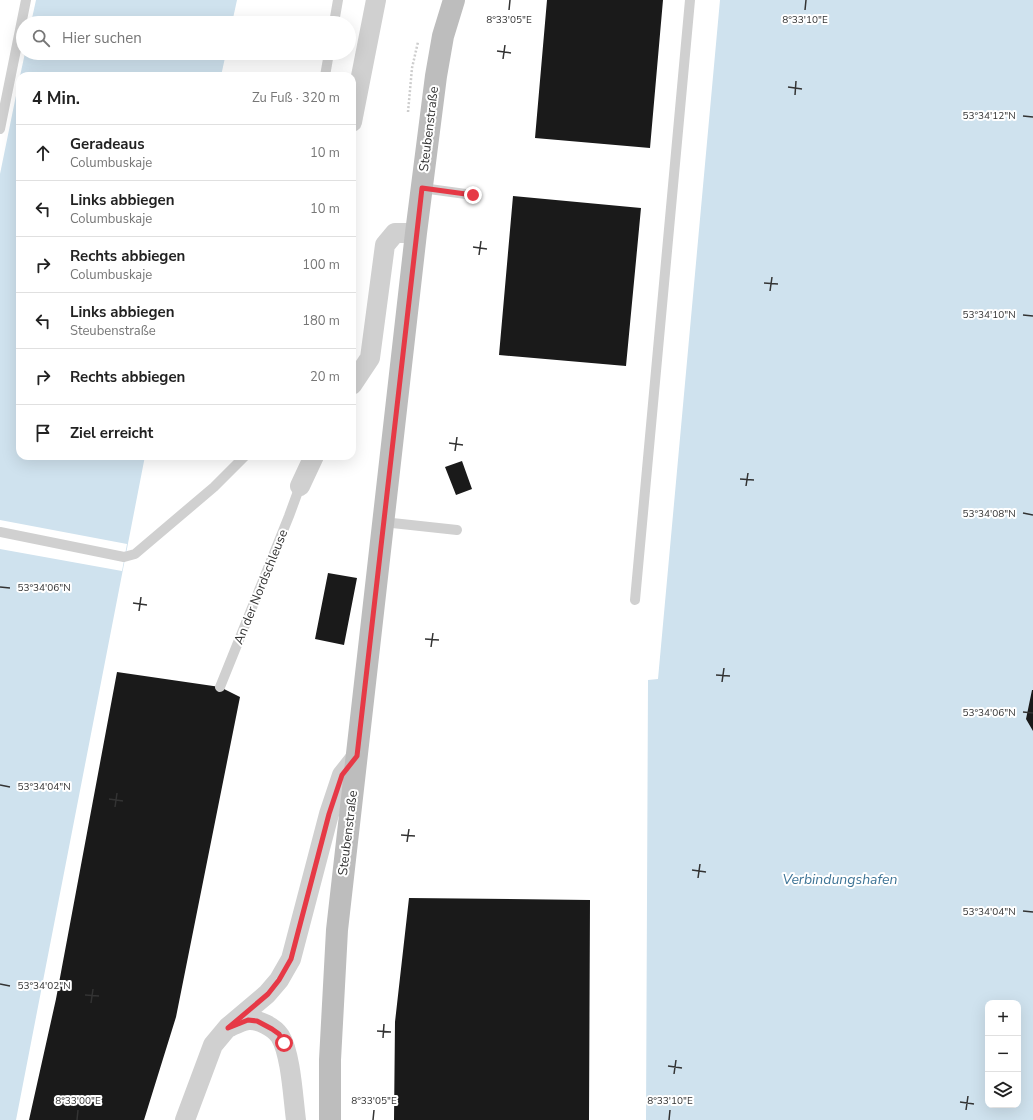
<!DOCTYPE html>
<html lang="de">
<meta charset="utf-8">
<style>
:root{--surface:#fff;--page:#f6f6f6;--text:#222;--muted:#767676;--line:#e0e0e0}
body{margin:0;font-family:"Nunito Sans",sans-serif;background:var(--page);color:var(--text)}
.controls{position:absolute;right:12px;bottom:12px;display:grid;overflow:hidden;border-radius:8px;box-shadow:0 4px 16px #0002}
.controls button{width:36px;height:36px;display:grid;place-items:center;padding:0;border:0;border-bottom:1px solid var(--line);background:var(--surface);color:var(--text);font:20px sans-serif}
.stop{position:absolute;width:12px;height:12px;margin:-9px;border:3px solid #e63946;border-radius:50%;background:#fff}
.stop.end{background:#e63946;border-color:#fff;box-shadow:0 1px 4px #0008}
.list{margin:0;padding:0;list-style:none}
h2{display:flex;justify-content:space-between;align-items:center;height:52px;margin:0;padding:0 16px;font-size:17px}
h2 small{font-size:13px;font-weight:400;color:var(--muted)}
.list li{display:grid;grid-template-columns:26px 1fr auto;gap:12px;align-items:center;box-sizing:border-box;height:56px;padding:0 16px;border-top:1px solid var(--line)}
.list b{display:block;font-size:15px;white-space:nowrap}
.list p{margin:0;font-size:13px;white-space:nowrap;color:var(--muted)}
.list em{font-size:13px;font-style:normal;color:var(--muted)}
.icon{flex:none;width:22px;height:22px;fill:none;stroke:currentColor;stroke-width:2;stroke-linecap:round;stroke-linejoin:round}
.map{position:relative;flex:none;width:1033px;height:1120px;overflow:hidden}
.search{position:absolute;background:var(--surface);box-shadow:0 4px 16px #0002;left:16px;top:16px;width:340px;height:44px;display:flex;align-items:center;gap:10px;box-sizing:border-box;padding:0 14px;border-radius:22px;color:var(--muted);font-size:15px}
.panel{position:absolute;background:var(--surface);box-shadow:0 4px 16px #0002;left:16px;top:72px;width:340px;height:388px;border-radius:12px}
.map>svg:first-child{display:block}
.water{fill:#cfe2ee;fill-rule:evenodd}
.pier{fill:#fff}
.building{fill:#1a1a1a}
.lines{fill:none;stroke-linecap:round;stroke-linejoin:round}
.path{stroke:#cdcdcd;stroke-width:2.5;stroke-dasharray:2 2;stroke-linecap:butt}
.lane{stroke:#d0d0d0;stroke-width:10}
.street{stroke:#d0d0d0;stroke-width:20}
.secondary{stroke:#bdbdbd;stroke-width:22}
.route{stroke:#e63946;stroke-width:5}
.ticks{fill:none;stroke:#333;stroke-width:1.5}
.labels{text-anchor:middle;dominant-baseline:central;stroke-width:4;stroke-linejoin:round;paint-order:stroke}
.street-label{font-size:13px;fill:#333;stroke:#fff}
.water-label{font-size:14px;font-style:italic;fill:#3f7597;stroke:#fff}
.ticks-label{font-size:10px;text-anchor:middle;fill:#333;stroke:#fff;stroke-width:4;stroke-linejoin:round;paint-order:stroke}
</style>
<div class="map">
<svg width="1033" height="1120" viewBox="0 0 1033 1120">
<rect width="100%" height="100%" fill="#fff"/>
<path class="water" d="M36,0H237L232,23H31Z
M720,0H1033V1120H646L648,680L658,679ZM988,1003H1018V1105H988Z
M25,53H226L221,76H20Z
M20,76V456H145L16,1120H0V174Z"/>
<path class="pier" d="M0,520L127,544L122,571L0,549Z"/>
<path class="building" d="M547,0H663L650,148L535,138Z
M513,196L641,208L626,366L499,355Z
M462,461L472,489L456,495L445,467Z
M328,573L357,578L344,645L315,639Z
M117,672L220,687L240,697L176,1017L144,1120H29L56,999Z
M1032,690H1033V731L1026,719Z
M409,898L590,900L589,1120H394L395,1022Z"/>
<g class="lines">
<path class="path" d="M408,112L412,68L418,42"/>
<path class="lane" d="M334,23L338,0
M325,76L329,53
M0,129L26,0
M422,188L473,195
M383,522L457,530
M0,532L124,557L135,554L214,487L245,456
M635,600L690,0
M220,687L289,516L300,486"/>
<path class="street" d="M352,122L376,0
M352,385L370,358L385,245L395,233H416
M300,486L314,456
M230,1027C236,1024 241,1021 248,1020C258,1019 274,1027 280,1036C291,1054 293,1098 296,1120
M185,1120L213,1045L228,1027L267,994L279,980L291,959L329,814L342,775L357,756"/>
<path class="secondary" d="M330,1120V1060L337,930L416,233L436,76L443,36L454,0"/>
</g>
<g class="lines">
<path class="route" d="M284,1043L279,1034L272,1029L257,1021L248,1020L228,1028L268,994L279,980L291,959L329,814L342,775L357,756L422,188L473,195"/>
</g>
<path class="ticks" d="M509,10L510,0M805,10L806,0M497,51L511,53M503,59L505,45M788,87L802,89M795,95L796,81M1023,116L1033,117M473,247L487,249M479,255L481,241M764,283L778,284M770,291L772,277M1023,315L1033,316M449,443L463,445M455,451L457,437M740,479L754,480M746,486L748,473M1023,513L1033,515M0,587L10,588M133,603L147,605M139,611L141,597M425,639L439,640M431,647L433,633M716,675L730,676M722,682L724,668M1023,712L1033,713M0,785L10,787M109,799L123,801M115,807L117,793M401,835L415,836M407,842L409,829M692,870L706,872M698,878L700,864M1023,911L1033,912M0,984L10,986M85,995L99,996M91,1003L93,989M377,1031L391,1032M383,1038L384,1024M668,1066L682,1068M674,1074L676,1060M960,1102L974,1104M966,1110L968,1096M77,1120L78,1110M373,1120L374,1110M669,1120L670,1110"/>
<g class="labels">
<g class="street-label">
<text transform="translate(429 129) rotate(-83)">Steubenstraße</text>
<text transform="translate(261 587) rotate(-68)">An der Nordschleuse</text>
<text transform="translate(348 833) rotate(-83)">Steubenstraße</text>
</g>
<g class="water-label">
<text x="840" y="879">Verbindungshafen</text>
</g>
</g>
<g class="ticks-label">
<text x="509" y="23">8°33'05"E</text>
<text x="805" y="23">8°33'10"E</text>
<text x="989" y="119">53°34'12"N</text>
<text x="989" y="318">53°34'10"N</text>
<text x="989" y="517">53°34'08"N</text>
<text x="44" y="591">53°34'06"N</text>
<text x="989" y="716">53°34'06"N</text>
<text x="44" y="790">53°34'04"N</text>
<text x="989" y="915">53°34'04"N</text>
<text x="44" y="989">53°34'02"N</text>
<text x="78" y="1104">8°33'00"E</text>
<text x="374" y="1104">8°33'05"E</text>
<text x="670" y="1104">8°33'10"E</text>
</g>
</svg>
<div class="controls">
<button>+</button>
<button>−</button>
<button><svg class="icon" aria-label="layers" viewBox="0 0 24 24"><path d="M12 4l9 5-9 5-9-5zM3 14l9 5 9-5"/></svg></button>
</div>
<div class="stop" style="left:284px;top:1043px"></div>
<div class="stop end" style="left:473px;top:195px"></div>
<div class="search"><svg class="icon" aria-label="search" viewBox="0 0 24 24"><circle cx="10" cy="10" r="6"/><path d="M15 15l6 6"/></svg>Hier suchen</div>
<section class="panel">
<h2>4 Min.<small>Zu Fuß · 320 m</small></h2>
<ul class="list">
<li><svg class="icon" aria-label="ahead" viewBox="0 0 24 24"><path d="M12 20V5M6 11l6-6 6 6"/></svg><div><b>Geradeaus</b><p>Columbuskaje</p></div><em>10 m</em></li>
<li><svg class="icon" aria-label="left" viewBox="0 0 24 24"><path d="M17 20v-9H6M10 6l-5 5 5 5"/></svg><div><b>Links abbiegen</b><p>Columbuskaje</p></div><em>10 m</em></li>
<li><svg class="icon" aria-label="right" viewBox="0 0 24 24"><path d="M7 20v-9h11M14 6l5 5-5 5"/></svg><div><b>Rechts abbiegen</b><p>Columbuskaje</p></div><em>100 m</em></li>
<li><svg class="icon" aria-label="left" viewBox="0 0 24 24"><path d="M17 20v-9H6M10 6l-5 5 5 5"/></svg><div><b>Links abbiegen</b><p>Steubenstraße</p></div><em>180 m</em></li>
<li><svg class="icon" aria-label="right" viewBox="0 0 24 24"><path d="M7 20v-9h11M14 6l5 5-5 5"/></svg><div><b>Rechts abbiegen</b></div><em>20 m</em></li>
<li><svg class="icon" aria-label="arrive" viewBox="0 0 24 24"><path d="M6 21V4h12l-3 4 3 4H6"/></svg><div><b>Ziel erreicht</b></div></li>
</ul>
</section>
</div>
